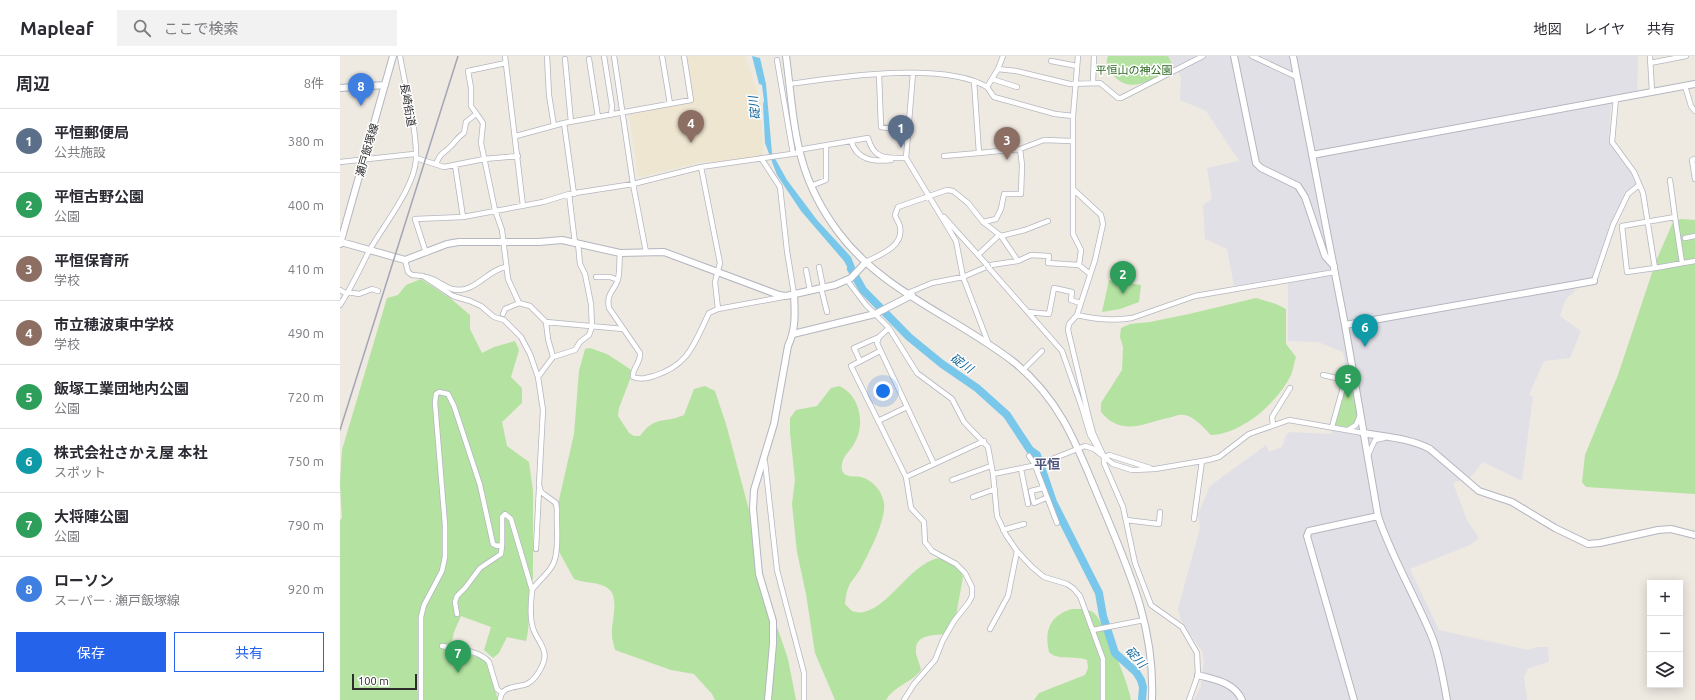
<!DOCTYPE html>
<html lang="ja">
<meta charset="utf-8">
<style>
:root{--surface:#fff;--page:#f2f2f3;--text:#2b2b33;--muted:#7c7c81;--line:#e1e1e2;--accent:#2563eb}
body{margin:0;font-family:Ubuntu,"Noto Sans JP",sans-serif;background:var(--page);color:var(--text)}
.controls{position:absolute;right:12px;bottom:12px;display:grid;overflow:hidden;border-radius:0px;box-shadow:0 2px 10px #0003}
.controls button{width:36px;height:36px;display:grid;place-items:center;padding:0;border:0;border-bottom:1px solid var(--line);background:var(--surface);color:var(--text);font:20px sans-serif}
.scale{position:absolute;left:12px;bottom:10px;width:65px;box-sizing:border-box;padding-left:4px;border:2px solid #2d2d2d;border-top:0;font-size:11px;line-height:14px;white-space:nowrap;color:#2d2d2d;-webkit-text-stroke:3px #fff;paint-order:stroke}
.you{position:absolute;left:543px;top:335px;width:14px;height:14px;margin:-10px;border:3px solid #fff;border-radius:50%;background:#1a73e8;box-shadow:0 0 0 6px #1a73e833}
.badge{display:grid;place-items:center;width:26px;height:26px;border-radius:50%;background:var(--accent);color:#fff;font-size:13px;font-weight:700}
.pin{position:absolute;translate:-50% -33px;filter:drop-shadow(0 1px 2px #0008)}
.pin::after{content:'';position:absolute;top:21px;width:14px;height:12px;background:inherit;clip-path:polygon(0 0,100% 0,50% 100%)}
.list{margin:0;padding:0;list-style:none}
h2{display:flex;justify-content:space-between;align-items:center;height:52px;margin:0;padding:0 16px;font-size:17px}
h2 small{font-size:13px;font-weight:400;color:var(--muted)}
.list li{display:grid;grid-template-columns:26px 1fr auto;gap:12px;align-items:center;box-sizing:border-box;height:64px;padding:0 16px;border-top:1px solid var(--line)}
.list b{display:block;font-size:15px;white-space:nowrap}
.list p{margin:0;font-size:13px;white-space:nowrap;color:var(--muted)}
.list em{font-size:13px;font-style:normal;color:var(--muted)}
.actions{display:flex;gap:8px;padding:12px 16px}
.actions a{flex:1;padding:9px 0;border:1px solid var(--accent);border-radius:0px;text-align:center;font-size:14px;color:var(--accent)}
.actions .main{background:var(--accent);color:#fff}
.icon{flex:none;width:22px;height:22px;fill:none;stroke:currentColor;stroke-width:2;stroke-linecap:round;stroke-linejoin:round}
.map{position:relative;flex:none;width:1355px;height:644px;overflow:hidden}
header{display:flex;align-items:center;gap:24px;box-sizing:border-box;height:56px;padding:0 20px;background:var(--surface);border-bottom:1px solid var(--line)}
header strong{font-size:19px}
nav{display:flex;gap:22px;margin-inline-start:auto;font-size:14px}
.search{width:280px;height:36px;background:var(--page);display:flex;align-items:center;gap:10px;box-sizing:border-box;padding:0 14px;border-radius:0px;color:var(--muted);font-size:15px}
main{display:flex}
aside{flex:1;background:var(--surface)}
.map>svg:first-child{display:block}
.industrial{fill:#e2e0e7}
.education{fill:#eee6d1}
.green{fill:#b4e2a0}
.water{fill:#79c8eb}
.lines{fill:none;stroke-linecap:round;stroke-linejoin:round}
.river{stroke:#79c8eb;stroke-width:8}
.street-casing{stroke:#b4b6c0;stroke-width:6}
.secondary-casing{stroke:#b4b6c0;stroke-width:8}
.street{stroke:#fff;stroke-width:4.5}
.secondary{stroke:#fff;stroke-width:6}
.rail{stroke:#a3a5b6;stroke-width:1.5}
.street-bridge-casing{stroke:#b4b6c0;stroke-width:6;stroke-linecap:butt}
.street-bridge{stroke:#fff;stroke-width:4.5}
.labels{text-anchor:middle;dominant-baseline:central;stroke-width:3;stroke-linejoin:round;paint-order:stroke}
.park-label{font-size:11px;fill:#2b691e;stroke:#fff}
.street-label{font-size:11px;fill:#2d2d2d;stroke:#fff}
.water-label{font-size:12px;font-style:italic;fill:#13679b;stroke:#fff}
.quarter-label{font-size:13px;font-weight:bold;fill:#4e557d;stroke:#fff}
</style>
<header>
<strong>Mapleaf</strong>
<div class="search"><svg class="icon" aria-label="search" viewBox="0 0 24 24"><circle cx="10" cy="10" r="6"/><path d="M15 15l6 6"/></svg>ここで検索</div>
<nav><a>地図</a><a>レイヤ</a><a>共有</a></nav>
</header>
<main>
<aside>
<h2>周辺<small>8件</small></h2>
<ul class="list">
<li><span class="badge" style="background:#5c6f8a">1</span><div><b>平恒郵便局</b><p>公共施設</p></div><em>380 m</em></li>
<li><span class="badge" style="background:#2e9e5b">2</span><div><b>平恒古野公園</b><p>公園</p></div><em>400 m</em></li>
<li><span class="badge" style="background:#8d6e63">3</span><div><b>平恒保育所</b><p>学校</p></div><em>410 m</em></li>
<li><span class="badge" style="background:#8d6e63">4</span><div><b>市立穂波東中学校</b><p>学校</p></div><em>490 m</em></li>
<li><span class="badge" style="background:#2e9e5b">5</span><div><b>飯塚工業団地内公園</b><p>公園</p></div><em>720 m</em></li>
<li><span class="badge" style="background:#0f9aa8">6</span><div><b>株式会社さかえ屋 本社</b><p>スポット</p></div><em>750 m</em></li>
<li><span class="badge" style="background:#2e9e5b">7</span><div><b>大将陣公園</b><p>公園</p></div><em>790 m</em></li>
<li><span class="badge" style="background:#3f7fe0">8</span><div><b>ローソン</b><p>スーパー · 瀬戸飯塚線</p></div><em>920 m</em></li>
</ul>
<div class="actions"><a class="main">保存</a><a>共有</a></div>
</aside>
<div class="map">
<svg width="1355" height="644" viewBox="0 0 1355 644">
<rect width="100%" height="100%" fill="#eee9e1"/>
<path class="industrial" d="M828,0H1298L1297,36L1271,40L1269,87L1293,117L1297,129L1288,135L1277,160L1254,223L1237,226L1234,236L1226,243L1220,260L1241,275L1230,302L1204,305L1189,339L1193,340L1182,425L1143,406L1130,422L1113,427L1127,464L1139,482L1130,489L1070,513L1099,574L1188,594L1198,591H1208L1209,606L1189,612L1184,620L1187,644H854L861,630L864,605L862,595L841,565L838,553L860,472L858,458L870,430L926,389L929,396L942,391L946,379L950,376L991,378L1007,321L1003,296L978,286L948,285V221L894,230L887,193L865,183L863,149L872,143L867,112L899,105L866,55L840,44L841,21Z"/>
<path class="education" d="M346,0H405L421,47L423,100L380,106H361L300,121L298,119L289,57L353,45Z"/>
<path class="green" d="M768,0H828L834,11C816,21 792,40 774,20C768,14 765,8 768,0Z
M1341,163L1355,164V438L1246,431L1242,426L1245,399L1278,319L1316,205L1333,166Z
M81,223L110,242L130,259V273L142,297L154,291L175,285L179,294L171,321L182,332V347L162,366L167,390L189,406L193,435V522C185,544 192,563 186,585L167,581L159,597L153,602L144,594L151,571L121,560L114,576L110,594L141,602L146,606L158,644H0V464L2,462L0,428L2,394L47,242L58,239L66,229Z
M769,224L801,229L799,246L780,253L762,256Z
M916,242L936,248L946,253V288L956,301C954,307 953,314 951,319C938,346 902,378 871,379C864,372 854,360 844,359C840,358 835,360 832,361C805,366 783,382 761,356V347L782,314L783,291L780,281L781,272L790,268L810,266L849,258Z
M250,292L267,298L290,313L292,318L279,352L278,360L289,377L294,380H300C315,359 323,368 344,359L354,333L365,330L375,335L386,368L409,454L429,547L448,603L456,644H375L372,638L354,618L331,614L275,594C274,589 272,584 272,579C271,564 282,537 264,530C255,526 244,527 234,523L216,490L214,466L234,378L239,315L245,293Z
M1006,326H1010L1017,358L1016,366L1008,371L995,369Z
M499,330C520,339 526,368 514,388C510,395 503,400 502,408C501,412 502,417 506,419C510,421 516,420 521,421C533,424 542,435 544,447C546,463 531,493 523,508C514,526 507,524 505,548L512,555C515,556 520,557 524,556C552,550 575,499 606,502C609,502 614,505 617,506L623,521L615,565L607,578C596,579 576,578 576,593C575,599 580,607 581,614C571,627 554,630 546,644H495L475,597L466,538L457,496L452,448L455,424L450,377V362L456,354L477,350L491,332Z
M732,553C739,553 750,552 755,558C764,567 790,631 791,644H694L699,637L745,619L748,612L747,604C736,599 717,605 709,596C704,575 710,559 732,553Z"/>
<path class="water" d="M412,0L420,2L426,28L432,97L447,124L477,164L511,201L517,216L512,220L504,205L461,155L437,119L425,87L423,48L424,45L422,29L419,28Z"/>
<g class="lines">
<path class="river" d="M511,213L523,234L569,281L602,308L637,332L667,359L690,394L697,399L713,446L759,537L763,560L775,597L796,616L801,624L803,631L802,644"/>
<g class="street-casing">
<path id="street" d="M165,0L183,150
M207,0L209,39L214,70
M264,0L272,50L271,59
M274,0L293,128L306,196
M322,0L330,48
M738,0L733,60V133L761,159L763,168L755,204L737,259L729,268L728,274L749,362L753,377L764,401V407L783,451L795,507L811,549L842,571L857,597L858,619L849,644
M912,0L957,21
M1310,0L1312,36
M225,3L231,66
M249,3L258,61
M437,4L453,98
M711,5L737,10
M166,7L128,15L131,32V50L143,67L141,87L155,154L162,174L168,223L179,247L190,250L206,266L283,273
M1310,7L1346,0
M658,13L676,15L730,28L760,27L778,42H781L863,0
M573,17L566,102L616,185L623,221L649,289
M539,18L541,71L569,75
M652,23L677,31
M634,25L639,97L680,93L704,84L732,85
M753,26L754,0
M450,28C499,21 604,5 647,31L658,13L663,0
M1345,30L1351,50L1355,55
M647,31L654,41L715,58L733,60
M1276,42L1272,86L1294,116L1303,137L1315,212L1355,205
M224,67L234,138
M176,80L224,67L351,44L344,0
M511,85C517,104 533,106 551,104
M458,94L528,82C534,104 546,102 566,102
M604,100L639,97
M76,102L104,111L144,103L178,100
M421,102L440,131L447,195L454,238
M1355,103L1352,104L1355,123
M0,106L74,98
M96,108C101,96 102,99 110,91C116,86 115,83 124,77L126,66L136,58
M115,109L123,161
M361,111L380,207L375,226L378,253
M1330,124L1335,161
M471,130L486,124V89
M229,138L235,187
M604,161L647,209
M643,166L656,163L661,153L664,138H681L682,109L680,93
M661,180L685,174L708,165
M1345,182L1355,180
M86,197L75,163L123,161L203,146L229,138L293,128L361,111L458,97
M280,197C279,205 280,215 278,223C275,235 266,236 269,252L300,297C301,307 292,312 293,321C300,324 307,322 314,320C349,309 354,288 369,257L378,253L443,241
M638,199L659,179
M65,204L68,216L72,219L83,220L113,240L130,245L141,250L154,261L164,264L181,281L190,298L198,321L203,354L199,429L201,436L216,447L217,454C216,468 220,498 212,510C207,519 198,525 192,534
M678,205L691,199L709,200L708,207L739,209L741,194L733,178V133
M526,206C539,199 564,191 560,171C560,168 556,163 555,159L558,151L607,134L613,135L628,147L643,166L661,180L678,205L651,209L623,221L592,227L568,237
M739,209L750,218
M479,211L483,231
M649,212L722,295L742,352L750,379L758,392
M1315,212L1287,216L1282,170L1335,161L1342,207
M466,214L470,234
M86,221C96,223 103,230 112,233C134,239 148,213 166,211
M256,221H270L278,224
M507,224L526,249L549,272L577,317L612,343L624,366L648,391L653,418L657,460L666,479L677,495L692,511L704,521L727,528L733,532L740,540L763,603V644
M1254,225L1273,169L1288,138L1299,129
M481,232L487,256
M0,234L7,238
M8,236L19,238L32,233L38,235
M0,249C11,232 20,213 29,195C43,170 75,131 76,103C77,72 65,31 60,0
M688,256L709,258L714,232L732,236L731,244L740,247
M163,258L165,253L179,247
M737,259C754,263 774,265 792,262L855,240L995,216
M206,266L208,283L213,301
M549,272L539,281L537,287L594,408
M540,295L511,310L566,421L571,452L584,466L585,486L592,495L616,508L625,517L632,531V540L629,546L614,565L603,584L595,604L574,628L564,644
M520,305L514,292L539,281
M683,314L702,295
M983,319L1005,324L992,371
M198,321L213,301L235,294L240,286L249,279L252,271L251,248L245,218L240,208L238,187
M538,365L567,351
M933,369L932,361L950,332
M1008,374L1016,369L1020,359
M1028,399L1035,384L1044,382
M689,400L694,407L717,467
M764,401L769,399L810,412
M425,406L437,514L464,617V644
M681,413L688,448
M653,418L697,409L745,390L754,393L773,408L792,414L815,413L868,404L879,401L909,378L949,364L1023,377
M566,421L644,385
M612,424L651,410
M703,432L691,435L694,447L706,442
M633,441L655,433
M854,463L862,405
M786,464L819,468L820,456
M663,474L684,468
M196,493L199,433
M117,558L115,546L117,540L125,532L140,512L161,498L162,489
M650,573L668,540L677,495
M753,574L804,564
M102,590C116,593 139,594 149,606L157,633L162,637
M81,644V561L84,549L102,515L105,501V469L95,347L96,338L99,336L108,338L114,350L140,429L153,488L157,490L162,489V461L165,458L171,463L192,534C191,546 189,563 194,575C200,589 210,595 201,612C198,618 193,625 187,628C177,632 161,629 160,644"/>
</g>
<g class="secondary-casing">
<path id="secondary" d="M446,0C455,70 454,118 499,177C543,236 618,262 675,307C724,347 739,396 763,452C790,517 815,572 812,644
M894,0L916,107L921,112L958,130L965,141L985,200L994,210
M953,0L1005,269L1038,460C1052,502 1075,540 1092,581C1100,601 1103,623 1107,644
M0,32L45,29
M972,99L1355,28
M1,186L65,204L107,188L119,186H199L222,184L280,197L324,196L439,239L446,240L495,229L511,222L526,206
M0,188L53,0
M1005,269L1254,225
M453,278L535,258L572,239
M1023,377C1045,381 1070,382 1090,393L1139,435L1172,446L1215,472L1248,488L1260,487L1318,474L1331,473L1355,479
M858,619C875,624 894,626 902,644
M428,644L433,588V565L419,518L413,453L414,434L434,368L448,290C456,273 455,257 454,238
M1014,644L967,480L969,475L1038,460"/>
</g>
<use href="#street" class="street"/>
<use href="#secondary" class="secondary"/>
<path class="rail" d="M0,374L118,0"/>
<g class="street-bridge-casing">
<path id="street-bridge" d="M647,209L649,212"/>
</g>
<use href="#street-bridge" class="street-bridge"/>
</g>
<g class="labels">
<g class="park-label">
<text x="794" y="14">平恒山の神公園</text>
</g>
<g class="street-label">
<text transform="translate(68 49) rotate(80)">長崎街道</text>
<text transform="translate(27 94) rotate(-74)">瀬戸飯塚線</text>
</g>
<g class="water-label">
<text transform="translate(414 52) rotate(-97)">碇川</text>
<text transform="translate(622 307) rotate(35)">碇川</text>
<text transform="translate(796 601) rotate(48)">碇川</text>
</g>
<g class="quarter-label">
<text x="707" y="408">平恒</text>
</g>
</g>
</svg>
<div class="controls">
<button>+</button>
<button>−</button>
<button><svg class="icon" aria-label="layers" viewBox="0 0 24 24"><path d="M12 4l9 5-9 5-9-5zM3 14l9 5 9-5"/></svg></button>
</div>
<div class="scale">100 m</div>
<div class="you"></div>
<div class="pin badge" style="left:561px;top:92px;background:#5c6f8a">1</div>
<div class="pin badge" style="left:783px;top:238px;background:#2e9e5b">2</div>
<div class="pin badge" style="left:667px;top:104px;background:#8d6e63">3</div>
<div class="pin badge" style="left:351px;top:87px;background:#8d6e63">4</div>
<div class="pin badge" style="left:1008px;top:342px;background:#2e9e5b">5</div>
<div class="pin badge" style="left:1025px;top:291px;background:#0f9aa8">6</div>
<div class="pin badge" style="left:118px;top:617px;background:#2e9e5b">7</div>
<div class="pin badge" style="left:21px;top:50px;background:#3f7fe0">8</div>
</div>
</main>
